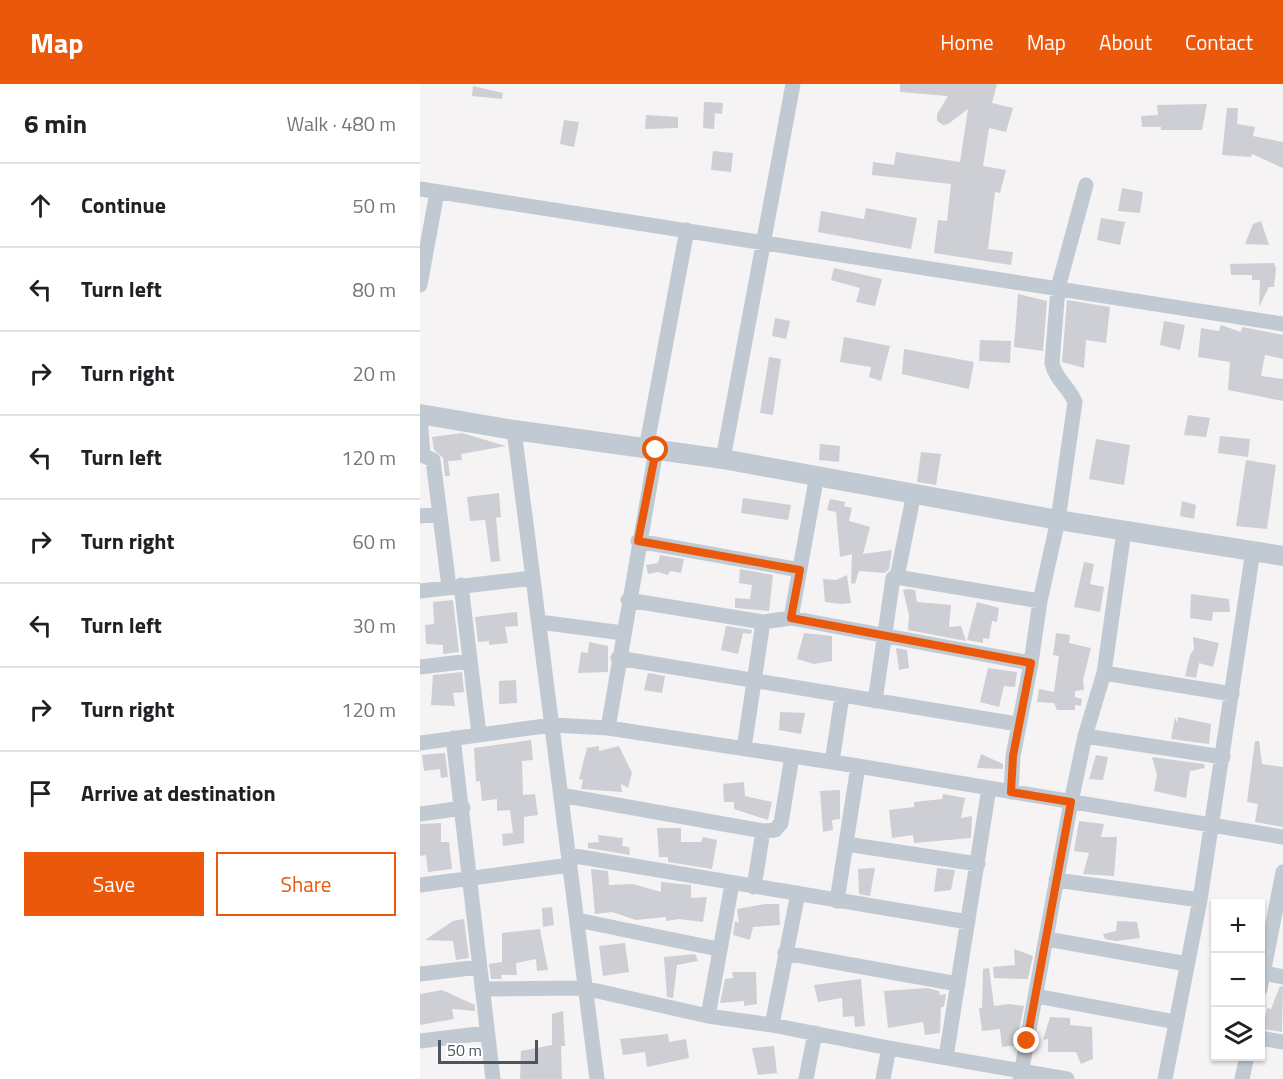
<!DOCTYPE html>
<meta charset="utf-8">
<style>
:root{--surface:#fff;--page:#f2f2f2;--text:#202124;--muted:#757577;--line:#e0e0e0;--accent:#ea580c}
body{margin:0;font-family:"Titillium Web",sans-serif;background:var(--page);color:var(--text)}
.controls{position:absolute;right:18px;bottom:18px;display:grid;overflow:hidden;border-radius:0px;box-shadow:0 2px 4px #0004}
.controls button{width:54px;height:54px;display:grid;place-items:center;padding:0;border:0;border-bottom:2px solid var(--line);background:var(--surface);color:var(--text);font:30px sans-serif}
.scale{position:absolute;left:18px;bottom:15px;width:100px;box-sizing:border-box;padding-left:6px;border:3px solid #4a5661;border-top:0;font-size:16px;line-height:21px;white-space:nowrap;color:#4a5661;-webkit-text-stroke:4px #fff;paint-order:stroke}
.stop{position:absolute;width:18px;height:18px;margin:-14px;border:4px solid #ea580c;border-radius:50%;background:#fff}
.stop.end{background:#ea580c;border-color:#fff;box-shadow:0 2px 6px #0008}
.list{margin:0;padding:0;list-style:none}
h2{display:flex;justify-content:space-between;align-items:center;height:78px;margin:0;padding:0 24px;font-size:26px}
h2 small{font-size:20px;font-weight:400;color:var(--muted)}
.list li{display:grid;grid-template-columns:39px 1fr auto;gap:18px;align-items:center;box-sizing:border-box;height:84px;padding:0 24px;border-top:2px solid var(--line)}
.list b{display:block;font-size:22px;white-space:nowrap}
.list em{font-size:20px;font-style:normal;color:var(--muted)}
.actions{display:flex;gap:12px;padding:18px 24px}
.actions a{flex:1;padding:14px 0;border:2px solid var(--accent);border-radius:0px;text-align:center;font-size:21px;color:var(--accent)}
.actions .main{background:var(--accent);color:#fff}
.icon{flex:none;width:33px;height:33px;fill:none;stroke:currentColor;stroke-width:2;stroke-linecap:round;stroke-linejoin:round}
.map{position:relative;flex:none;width:863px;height:995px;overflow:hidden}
header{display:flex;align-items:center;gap:36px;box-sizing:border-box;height:84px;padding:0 30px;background:var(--accent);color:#fff}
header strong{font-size:28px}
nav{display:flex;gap:33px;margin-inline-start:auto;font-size:21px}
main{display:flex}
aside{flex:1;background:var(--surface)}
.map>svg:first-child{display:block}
.building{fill:#cdcfd5}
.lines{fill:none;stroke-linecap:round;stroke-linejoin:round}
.minor{stroke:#c1cad2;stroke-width:15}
.tertiary{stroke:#c1cad2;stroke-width:20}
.route{stroke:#ea580c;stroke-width:8}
</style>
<header>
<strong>Map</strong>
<nav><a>Home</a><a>Map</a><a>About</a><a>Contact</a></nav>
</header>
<main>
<aside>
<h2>6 min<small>Walk · 480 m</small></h2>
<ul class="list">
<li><svg class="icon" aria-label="ahead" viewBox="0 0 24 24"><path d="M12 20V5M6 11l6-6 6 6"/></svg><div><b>Continue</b></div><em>50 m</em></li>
<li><svg class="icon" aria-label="left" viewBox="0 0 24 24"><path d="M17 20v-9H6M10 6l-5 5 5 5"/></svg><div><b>Turn left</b></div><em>80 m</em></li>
<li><svg class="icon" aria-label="right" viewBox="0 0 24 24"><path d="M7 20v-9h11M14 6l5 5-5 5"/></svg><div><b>Turn right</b></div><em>20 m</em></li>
<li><svg class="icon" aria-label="left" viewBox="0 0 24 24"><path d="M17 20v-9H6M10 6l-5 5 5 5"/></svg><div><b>Turn left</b></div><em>120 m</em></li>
<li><svg class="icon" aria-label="right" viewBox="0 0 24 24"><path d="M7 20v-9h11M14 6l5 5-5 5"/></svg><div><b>Turn right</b></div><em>60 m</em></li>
<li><svg class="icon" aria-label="left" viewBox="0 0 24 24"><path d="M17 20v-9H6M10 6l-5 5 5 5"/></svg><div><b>Turn left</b></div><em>30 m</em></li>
<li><svg class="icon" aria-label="right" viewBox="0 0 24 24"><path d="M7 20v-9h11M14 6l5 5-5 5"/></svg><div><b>Turn right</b></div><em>120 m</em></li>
<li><svg class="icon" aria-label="arrive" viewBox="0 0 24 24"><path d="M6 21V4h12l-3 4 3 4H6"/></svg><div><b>Arrive at destination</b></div></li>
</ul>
<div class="actions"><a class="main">Save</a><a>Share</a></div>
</aside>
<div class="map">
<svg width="863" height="995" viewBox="0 0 863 995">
<rect width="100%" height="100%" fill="#f5f3f3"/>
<path class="building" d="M480,0H577L572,19L593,24L586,48L569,44L563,82L586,86L580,109L575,108L568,165L593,168L591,181L514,169L518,136L527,137L531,100L452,91L453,78L474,81L476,68L540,78L548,25L528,40L523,41L517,37V30L528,12L480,8Z
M53,2L83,9L82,15L52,12Z
M284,18L303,19L302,30L295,29L294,45L283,44Z
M787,20L782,46H741V43H722L721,32L738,31L737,21Z
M807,24H818L817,40L835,43L833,52L863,58V84L832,70L831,73L802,71Z
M226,31L258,33V44L225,45Z
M144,36L159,38L154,63L140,60Z
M293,67L313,69L311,88L291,86Z
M702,104L723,108L720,129L698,127Z
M446,124L497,134L491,165L398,148L401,127L444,135Z
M681,134L705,138L700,161L677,156Z
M841,137L849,161L825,160L833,140Z
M854,179L856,185L854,203H849L839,223L840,196H832V191H811L810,180Z
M414,184L462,195L455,222L436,218L440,204L411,196Z
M598,210L627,217L623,267L594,263Z
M647,216L690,223L686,259L666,256L664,284L642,278Z
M355,234L370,237L366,255L352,252Z
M744,237L765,241L760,266L740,261Z
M801,241L821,248L822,243L863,251V275L845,271L841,292L863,295V317L808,306L810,278L778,273L781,244L799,247Z
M424,253L470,262L461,297L449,293L451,283L420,278Z
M560,256L591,257L590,279L559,277Z
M484,265L554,278L549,305L482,290Z
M349,273L361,275L353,331L340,329Z
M768,331L790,334L786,353L764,351Z
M42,349L86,362L41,370L42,376L28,377L30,392H25L23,374L14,366L12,353Z
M800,352L830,355L828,373L798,369Z
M676,355L710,361L704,401L669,395Z
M400,360L420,362L419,378L399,376Z
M501,368L521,370L516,401L497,398Z
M826,376L856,381L847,445L816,442Z
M79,409L81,433L76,434L80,477L71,478L65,436L50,437L47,413Z
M323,414L371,421L368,436L321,429Z
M410,415L425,418L424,422L432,424L429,437L450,443L443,470L472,466L469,485L465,489L439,487L435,500L431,499L432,470L420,473L416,428L407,426Z
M762,417L776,421L774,435L760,432Z
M240,471L264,475L261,489L250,487L248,491L238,488L228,490L226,481L238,479Z
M664,478L674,480L670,500L684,503L680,528L654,523Z
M320,485L353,491L349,527L315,524V514L330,515L332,501L319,499Z
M427,491L431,519L421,520L405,518L403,495L416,496Z
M489,505L495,506L497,518L531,521L529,543L541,542L546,557L488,546L489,531L483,506Z
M771,510L809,515L810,528H793L792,537L770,534Z
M33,516L39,568L23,570V561L6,560L5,541L14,540L13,518Z
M557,518L579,524L577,538L572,537L569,555L563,554V559L547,556Z
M97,528L98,542L85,543L88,559L69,561V557L58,558L55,533Z
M306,542L332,546L331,550L323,549L318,570L301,566Z
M384,549L412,552V577L394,580L377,575Z
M636,549L650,551L649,559L671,564L663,596L664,606L655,607V613L662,615L661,622L655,621V626H637L634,619L617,618L619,605L634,608L639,572L633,571Z
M773,553L799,559L793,583L779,579L776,594L765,592L770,571L774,565Z
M169,558L188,562V588L158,589L161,568L168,569Z
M476,564L487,566L489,584L479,586Z
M568,584L597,588L595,603L584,602L579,623L560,618Z
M42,588L44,608L33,609L35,622L11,621L13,591Z
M228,589L245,592L242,609L224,606Z
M96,596L97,619L79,620V597Z
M360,628L385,629L381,650L359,646Z
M755,633L757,639L758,633L791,640L789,660L751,655Z
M111,656L113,676L102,677L103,711L115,710L118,731L104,733V759L83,762L82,750L93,749L90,726L77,727V715L62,717L60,697L56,698L54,664Z
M835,657H839L842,680L863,683V743L835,738L838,720L827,718Z
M179,662V667L199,662L212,689L208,704L201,700L202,708L161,705L163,696L159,695L167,664Z
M25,669L28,693L21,694L20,685L4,687L2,671Z
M561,670L583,680V685L557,684Z
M676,671L688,673L683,696L669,695Z
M732,673L784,680L785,684L770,687L766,714L734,707L737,691Z
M324,698L325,712L352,718L348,736L314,725V718H304L303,700Z
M420,706V735L412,736L413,746L403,748L400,707Z
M523,710L545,714L541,734L552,732L551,754L494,759L493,751L472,754L469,726L494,723V718L522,715Z
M659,737L684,740L681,753H697L694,792L663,790L669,769L654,767Z
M21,739V758H29L32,785L8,788L6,771L0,772V740Z
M237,744H261V758H281L283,753L297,756L292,785L248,778V773H239Z
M178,751L203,754L202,762L209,763L210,771L168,764V759L179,758Z
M455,784L450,812L439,810L438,785Z
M517,784L535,786L531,806L514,808Z
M171,785L188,787L189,801L213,800L241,808V798L271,801V814L287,813L283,838L259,835L246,837V833L216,836L192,828L175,830Z
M345,820H359L360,841L333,843L330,856L313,851L315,837L319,839L317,825Z
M132,823L134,841L123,843L122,824Z
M44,835L49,874L36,876L33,857L5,856L33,837Z
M697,837L717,838L720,854L696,857L685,855L683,850L696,847Z
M120,845L128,886L117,887L116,875L96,879L97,891H81L82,895H71L69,880L82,878V849Z
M205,859L209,888L183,892L179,862Z
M594,865L613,872L608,895L574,894L573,883L595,881Z
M275,870L278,877L257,881L253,914L247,913L244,873Z
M569,884L574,922L589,920L604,922L596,961L582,963L580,945L562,947L559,924H562L563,885Z
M312,888H336L337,920L324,922V917L300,919L305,895L313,894Z
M441,895L445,942L435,943L434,932L423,933L422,914L398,918L394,901Z
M860,902L863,903L862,948L843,945L847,924L851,925Z
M507,904L519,907L520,911L526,910L524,923H521L520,949L505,951L503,938L468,944L464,907Z
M22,906L55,921V927L32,925L34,935L0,941V910Z
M143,927L145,962H141L142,995H100L101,967L132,961V930Z
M630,933L650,934V941L672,943L673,975L661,980L656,968H628V955L623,956Z
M248,950L249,958L266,955L269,974L227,983L225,968L203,971L200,955Z
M354,962L357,989L338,991L332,964Z"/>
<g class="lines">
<path class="minor" d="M0,105L863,240
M0,201L17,108
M0,333L3,370
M94,346L177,995
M226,365L267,146
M0,370L13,376L29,503
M303,375L373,0
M0,432L18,430
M218,457L380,486
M477,493L494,409
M41,501L59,650
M0,507L113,494
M208,516L343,538L371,534L611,579
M371,534L397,391
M119,538L203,549
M198,574L598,640
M0,583L50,577
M684,589L812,610
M455,617L473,494H482L620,517
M188,644L236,366
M665,652L803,673
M33,654L73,995
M0,659L132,641L188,644L438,682L863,753
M324,664L343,538
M412,678L422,612
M591,708L593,672L611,579L620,517L638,436L655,318C649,303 635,295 632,279L638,204L666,101
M141,711L343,747L355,746L361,739L372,672
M0,730L43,724
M426,760L558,780
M149,771L548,838
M636,796L780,816
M0,801L150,781
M334,803L343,747
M417,817L438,682
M157,836L298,865
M627,855L767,880
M365,869L538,900
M844,889L863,893
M0,890L59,883
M62,905L164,904L288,932L352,941L469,964L647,995
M840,905L863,788
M616,912L756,938
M288,932L312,800
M352,941L378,809
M840,954L863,958
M0,957L66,949
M526,973L569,704
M386,995L395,949
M463,995L469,964
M600,995L651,718L665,652L684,589L704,447
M745,995L780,816L833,467
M822,995L827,972"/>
<path class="tertiary" d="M0,330L94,346L303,375L638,436L863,472"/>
</g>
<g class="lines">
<path class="route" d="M236,366L218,457L380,486L371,534L611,579L593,672L591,708L651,718L607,957"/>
</g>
</svg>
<div class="controls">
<button>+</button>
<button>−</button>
<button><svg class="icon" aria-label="layers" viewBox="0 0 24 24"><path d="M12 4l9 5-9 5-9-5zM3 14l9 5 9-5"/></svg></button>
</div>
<div class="scale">50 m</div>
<div class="stop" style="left:236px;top:366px"></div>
<div class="stop end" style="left:607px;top:957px"></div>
</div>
</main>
